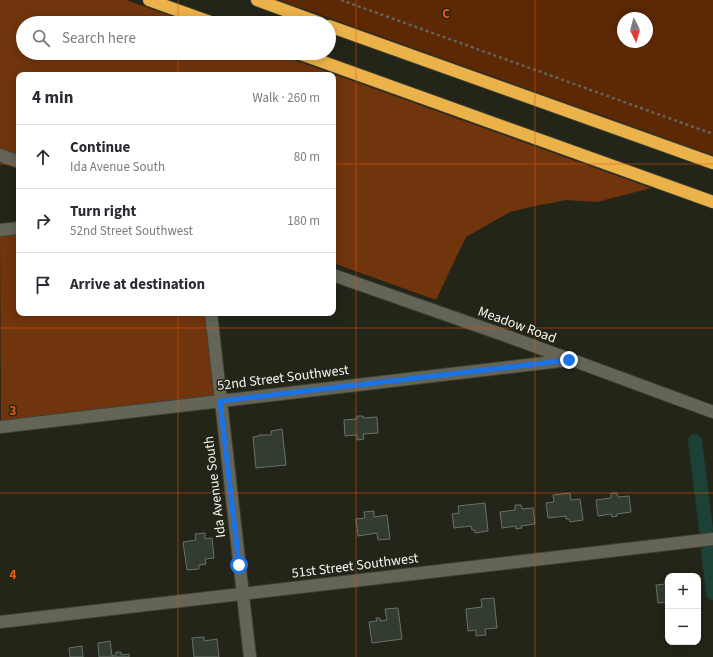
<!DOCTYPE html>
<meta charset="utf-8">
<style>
:root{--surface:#fff;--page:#f2f2f3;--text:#2b2b33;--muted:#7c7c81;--line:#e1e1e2}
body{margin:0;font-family:"Source Sans 3",sans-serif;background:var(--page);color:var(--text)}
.controls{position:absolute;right:12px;bottom:12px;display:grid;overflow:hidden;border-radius:8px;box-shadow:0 2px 10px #0003}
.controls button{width:36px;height:36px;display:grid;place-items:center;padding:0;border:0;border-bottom:1px solid var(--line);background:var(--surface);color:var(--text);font:20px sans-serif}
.compass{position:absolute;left:617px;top:12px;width:36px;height:36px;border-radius:50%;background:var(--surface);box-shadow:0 2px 10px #0003;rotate:174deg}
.stop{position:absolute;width:12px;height:12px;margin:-9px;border:3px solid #1a73e8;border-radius:50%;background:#fff}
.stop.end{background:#1a73e8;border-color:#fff;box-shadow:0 1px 4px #0008}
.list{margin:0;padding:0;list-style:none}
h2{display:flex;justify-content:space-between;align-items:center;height:52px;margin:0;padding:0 16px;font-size:17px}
h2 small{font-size:13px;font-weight:400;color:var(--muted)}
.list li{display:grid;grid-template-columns:26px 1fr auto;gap:12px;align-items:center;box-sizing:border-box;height:64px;padding:0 16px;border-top:1px solid var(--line)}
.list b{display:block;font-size:15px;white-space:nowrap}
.list p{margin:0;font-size:13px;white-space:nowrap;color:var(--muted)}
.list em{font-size:13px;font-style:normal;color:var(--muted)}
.icon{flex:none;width:22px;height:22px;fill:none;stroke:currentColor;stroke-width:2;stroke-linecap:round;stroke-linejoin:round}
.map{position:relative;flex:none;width:713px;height:657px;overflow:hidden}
.search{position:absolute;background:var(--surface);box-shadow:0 2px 10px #0003;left:16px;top:16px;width:320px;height:44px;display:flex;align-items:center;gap:10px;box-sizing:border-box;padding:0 14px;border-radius:22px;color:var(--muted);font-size:15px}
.panel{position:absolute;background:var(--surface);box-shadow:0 2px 10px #0003;left:16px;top:72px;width:320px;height:244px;border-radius:8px}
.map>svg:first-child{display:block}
.green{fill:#5d2904;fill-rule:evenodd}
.forest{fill:#70350d}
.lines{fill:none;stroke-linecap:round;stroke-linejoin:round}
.canal{stroke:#1c4136;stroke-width:14}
.building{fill:#333c31;stroke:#687266}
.street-casing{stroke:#404137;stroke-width:14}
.highway-casing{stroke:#404137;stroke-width:14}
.path{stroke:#636459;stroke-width:2.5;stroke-dasharray:3 3;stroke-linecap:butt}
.street{stroke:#646457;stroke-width:12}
.highway{stroke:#ebb249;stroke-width:12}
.route{stroke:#1a73e8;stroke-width:5}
.grid{fill:none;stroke:#e8590c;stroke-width:1;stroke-opacity:0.55}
.labels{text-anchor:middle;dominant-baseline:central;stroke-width:3;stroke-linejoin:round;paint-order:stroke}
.street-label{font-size:14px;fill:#f5f5ed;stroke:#242519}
.grid-label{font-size:13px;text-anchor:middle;font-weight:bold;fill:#e8590c;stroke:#242519;stroke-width:3;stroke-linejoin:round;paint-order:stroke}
</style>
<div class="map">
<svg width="713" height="657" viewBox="0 0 713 657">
<rect width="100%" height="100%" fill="#242519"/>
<path class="green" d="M279,0H713V155ZM623,18H647V42H623Z"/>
<path class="forest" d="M0,0H126L191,23H23V53H275L651,188L597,202L567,200L535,206L510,212L466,237L436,300L333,263V75H19V159L0,152Z
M19,228V313H208L216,401L1,427L0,231Z"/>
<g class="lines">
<path class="canal" d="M695,441L706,529
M708,551L713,593"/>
</g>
<path class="building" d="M357,416H363V418L377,417L378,433L363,434L364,439L357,440V435L345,436L344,420L357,419Z
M282,429L286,465L256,468L253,437L259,436V435H271V431Z
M570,493L571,500L580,499L583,520L570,522L569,519H566V516L548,518L546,503L554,502L553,495Z
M611,493H617L618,497L629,496L631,512L617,514V516L612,517L611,514L598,516L596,500L611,498Z
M485,503L488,531L475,533V530H472L471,526L454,528L452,514L459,513L458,506Z
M515,505H521L522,509L533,508L535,524L521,526L522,528L516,529V526L502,528L500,512L515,510Z
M374,511V517L387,515L390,539L378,540L377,533L358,536L356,519L365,518L364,512Z
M205,533V539L212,538L214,558L205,559L206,564L199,565V569L187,570L183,542L196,540L195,534Z
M665,580H668V609L667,602L658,603L656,585L665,584Z
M494,598L497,628L485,629L486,635L476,636V630L468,631L466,609L482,607L481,599Z
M398,608L402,639L372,643L369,622L377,621L376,618H380V621L387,620L385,609Z
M204,637V641L217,639L219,657H194L192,638Z
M110,641L112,656L116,655V652H121V655L129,654V657H99L98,643Z
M82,646L83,657H70L69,648Z"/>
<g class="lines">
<g class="street-casing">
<path id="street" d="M0,155L19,162
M0,230L19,228
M333,275L515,339L713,412
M211,313L250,657
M0,427L569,360
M0,622L713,539"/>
</g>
<g class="highway-casing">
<path id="highway" d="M149,0L213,23
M257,0L320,23
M329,26L713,163
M298,53L713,202"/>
</g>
<path class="path" d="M341,0L713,134"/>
<use href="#street" class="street"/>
<use href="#highway" class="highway"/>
</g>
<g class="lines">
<path class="route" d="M239,565L220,401L569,360"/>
</g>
<path class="grid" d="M178,0V23M356,0V657M535,0V657M178,53V75M0,164H19M333,164H713M178,313V657M0,328H713M0,493H713"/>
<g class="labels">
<g class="street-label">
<text transform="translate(517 325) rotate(20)">Meadow Road</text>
<text transform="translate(283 378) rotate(-7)">52nd Street Southwest</text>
<text transform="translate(215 487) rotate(-97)">Ida Avenue South</text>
<text transform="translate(355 566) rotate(-7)">51st Street Southwest</text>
</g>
</g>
<g class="grid-label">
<text x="446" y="18">C</text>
<text x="13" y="415">3</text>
<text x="13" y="579">4</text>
</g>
</svg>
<div class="controls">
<button>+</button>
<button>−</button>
</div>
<svg class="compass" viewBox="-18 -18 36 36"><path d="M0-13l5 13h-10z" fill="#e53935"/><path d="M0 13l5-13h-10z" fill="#7c7c81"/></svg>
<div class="stop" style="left:239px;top:565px"></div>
<div class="stop end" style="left:569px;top:360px"></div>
<div class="search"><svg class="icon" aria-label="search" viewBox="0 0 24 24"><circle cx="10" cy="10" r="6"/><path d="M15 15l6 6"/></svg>Search here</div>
<section class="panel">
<h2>4 min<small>Walk · 260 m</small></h2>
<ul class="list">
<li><svg class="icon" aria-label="ahead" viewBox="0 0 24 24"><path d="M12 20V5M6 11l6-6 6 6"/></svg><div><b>Continue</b><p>Ida Avenue South</p></div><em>80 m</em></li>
<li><svg class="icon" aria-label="right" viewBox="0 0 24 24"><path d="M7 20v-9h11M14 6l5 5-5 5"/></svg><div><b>Turn right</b><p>52nd Street Southwest</p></div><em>180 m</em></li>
<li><svg class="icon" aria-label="arrive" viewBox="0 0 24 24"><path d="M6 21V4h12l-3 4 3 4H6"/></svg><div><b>Arrive at destination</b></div></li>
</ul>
</section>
</div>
